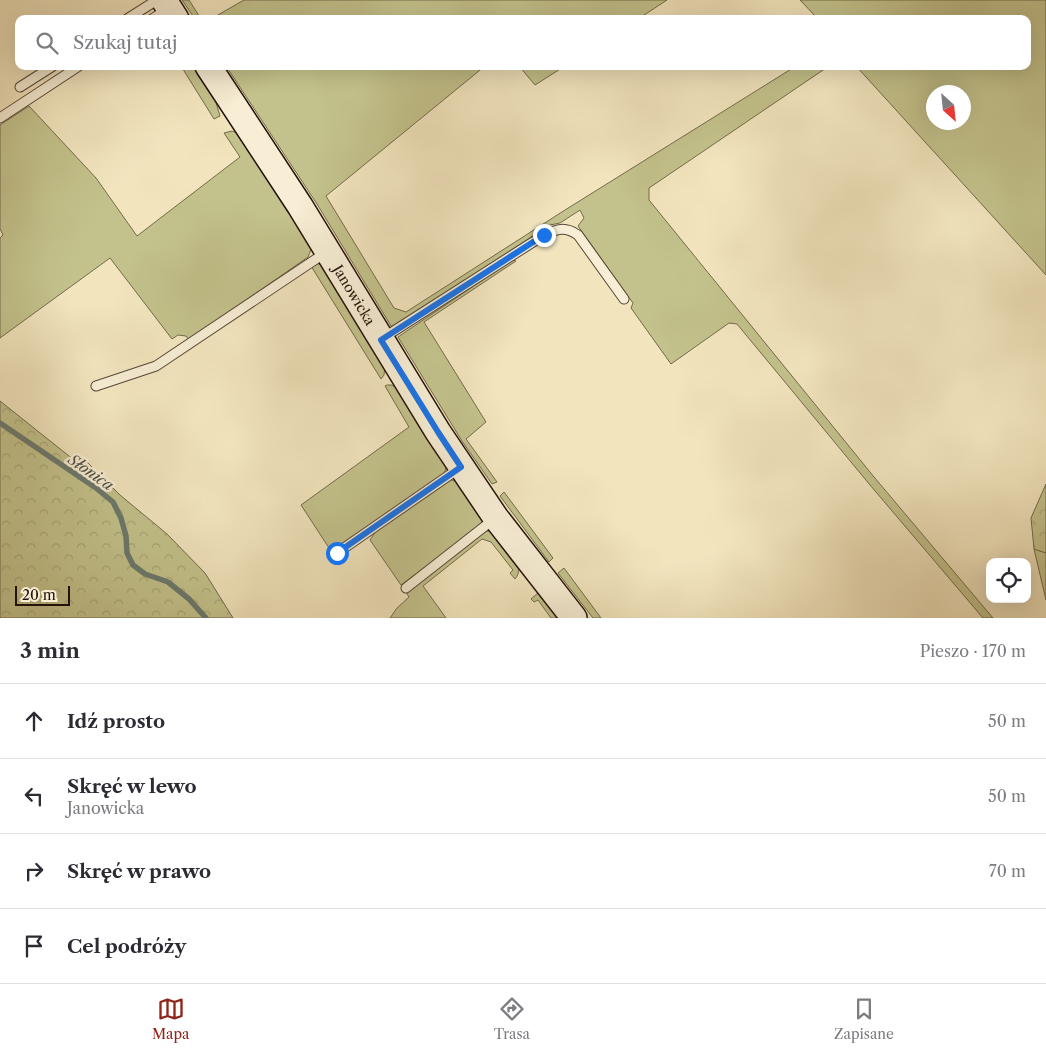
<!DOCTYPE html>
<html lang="pl">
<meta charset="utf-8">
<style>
:root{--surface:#fff;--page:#f2f2f3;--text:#2b2b33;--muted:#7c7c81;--line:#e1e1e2;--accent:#8f2418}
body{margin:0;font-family:"Libre Caslon Text",serif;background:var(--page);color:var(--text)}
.controls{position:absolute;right:15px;bottom:15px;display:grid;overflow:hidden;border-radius:10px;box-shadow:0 5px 20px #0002}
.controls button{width:45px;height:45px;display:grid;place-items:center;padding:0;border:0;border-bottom:1px solid var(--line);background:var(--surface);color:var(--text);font:25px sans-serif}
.compass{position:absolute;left:926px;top:85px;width:45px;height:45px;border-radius:50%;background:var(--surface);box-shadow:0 5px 20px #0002;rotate:153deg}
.scale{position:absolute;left:15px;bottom:12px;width:55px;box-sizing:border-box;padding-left:5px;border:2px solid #25120a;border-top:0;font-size:14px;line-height:18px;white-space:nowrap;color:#25120a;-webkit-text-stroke:4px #f7eed5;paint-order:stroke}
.stop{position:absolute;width:15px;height:15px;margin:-11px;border:4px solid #1a73e8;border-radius:50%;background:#fff}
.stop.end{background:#1a73e8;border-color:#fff;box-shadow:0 1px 5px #0008}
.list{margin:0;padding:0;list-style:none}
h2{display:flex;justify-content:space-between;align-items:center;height:65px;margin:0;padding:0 20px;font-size:21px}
h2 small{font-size:16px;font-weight:400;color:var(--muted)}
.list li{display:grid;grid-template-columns:32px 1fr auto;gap:15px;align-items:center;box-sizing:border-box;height:75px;padding:0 20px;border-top:1px solid var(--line)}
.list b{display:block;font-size:19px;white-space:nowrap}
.list p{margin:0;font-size:16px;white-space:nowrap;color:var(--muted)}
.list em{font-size:16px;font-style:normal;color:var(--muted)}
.icon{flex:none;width:28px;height:28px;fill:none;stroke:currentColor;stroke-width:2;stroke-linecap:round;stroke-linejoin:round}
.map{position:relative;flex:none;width:1046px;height:618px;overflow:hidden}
.search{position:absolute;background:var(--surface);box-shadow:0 5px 20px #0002;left:15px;right:15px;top:15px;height:55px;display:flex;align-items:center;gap:12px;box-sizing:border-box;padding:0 18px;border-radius:10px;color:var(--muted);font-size:19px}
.sheet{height:365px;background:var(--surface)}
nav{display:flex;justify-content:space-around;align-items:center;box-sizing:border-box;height:70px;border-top:1px solid var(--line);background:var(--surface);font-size:14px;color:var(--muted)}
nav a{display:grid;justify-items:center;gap:2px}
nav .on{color:var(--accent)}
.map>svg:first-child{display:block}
.green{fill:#c3c28c;stroke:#746a4b;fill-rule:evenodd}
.forest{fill:url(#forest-crowns);stroke:#746a4b}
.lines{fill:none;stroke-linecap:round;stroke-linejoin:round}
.stream{stroke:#6c7a6e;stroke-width:5.5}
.lane-casing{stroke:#584737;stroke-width:11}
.secondary-casing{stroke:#25120a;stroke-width:28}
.lane{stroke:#f7eed5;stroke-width:9}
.secondary{stroke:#f7eed5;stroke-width:25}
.route{stroke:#1a73e8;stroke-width:6}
.labels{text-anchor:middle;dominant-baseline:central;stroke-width:5;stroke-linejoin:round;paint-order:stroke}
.street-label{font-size:14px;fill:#25120a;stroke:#f7eed5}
.water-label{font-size:15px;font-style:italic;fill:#4e4f44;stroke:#f7eed5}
</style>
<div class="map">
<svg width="1046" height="618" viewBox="0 0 1046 618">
<defs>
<pattern id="forest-crowns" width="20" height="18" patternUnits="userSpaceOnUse" patternTransform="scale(1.25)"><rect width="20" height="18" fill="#c3c28c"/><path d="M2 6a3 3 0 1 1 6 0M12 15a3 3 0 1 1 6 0" fill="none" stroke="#a7a677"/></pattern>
</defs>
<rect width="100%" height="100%" fill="#f2e5be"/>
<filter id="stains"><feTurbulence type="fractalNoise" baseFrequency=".004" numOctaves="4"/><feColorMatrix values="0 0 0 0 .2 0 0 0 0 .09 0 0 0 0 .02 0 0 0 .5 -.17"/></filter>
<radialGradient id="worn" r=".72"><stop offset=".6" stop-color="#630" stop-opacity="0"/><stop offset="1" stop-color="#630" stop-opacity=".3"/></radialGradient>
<path class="green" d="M182,0H189L201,19H195Z
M244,0H667L638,19H211Z
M800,0H1046V275L856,66H1027V19H818ZM964,92V122H934V92Z
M181,66H195L214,96L220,116L214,119Z
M226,66H485L326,196L394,308L406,312L565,210L796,66H829L649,188V200L874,477L993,618H983L870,485L737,324L729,323L671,364L631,308L633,303L578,226L584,218L580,210L560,223L550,225L394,326H391L317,204Z
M519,66H565L535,85Z
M29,106L96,178L137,236L240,157L224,133L232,131L239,134L312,247L308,257L189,340L186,336L178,335L172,339L110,258L0,338V238L3,235L0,229V125Z
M512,260L516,261L424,322L486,422L466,439L497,482L492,484L462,441L398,337Z
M316,264H321L385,366L384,375L381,379L311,266Z
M387,385H392L398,389L447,465L444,474L331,551L301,505L409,427L385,386Z
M451,480L459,482L483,517V521L480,526L401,585L370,540L376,531Z
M504,492L553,558L549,562L500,496Z
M487,531L494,532C503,544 528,564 515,579L510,573L513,570L491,542L482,539L423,586L446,618H390L397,608L409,597L406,592L483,533Z
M1034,549L1046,553V600Z
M564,568L601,618H593L558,573Z
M538,593H542L562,618H551L538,600L534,602L531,599Z"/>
<path class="forest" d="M0,401L74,460L87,462L120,495L167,534L205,573L233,618H0Z
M1046,484V553L1034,549L1031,518Z"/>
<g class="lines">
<path class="stream" d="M0,423L96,488L113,502L121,518L126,536L127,553L133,565L145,574L168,582L189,599L206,618"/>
<g class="lane-casing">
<path id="lane" d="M127,19L157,0
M152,19L169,8
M20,87L53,66
M0,118L79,66
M383,338L544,235C557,229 565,226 578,235L624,299
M96,386L156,366L325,253
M337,553L461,467
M406,588L494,519"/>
</g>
<g class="secondary-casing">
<path id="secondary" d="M164,0L176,19
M208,66L300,206L438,432L496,518L574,618"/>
</g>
<use href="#lane" class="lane"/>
<use href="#secondary" class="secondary"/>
</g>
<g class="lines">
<path class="route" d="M337,553L461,467L438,432L381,340L544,235"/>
</g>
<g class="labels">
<g class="street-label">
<text transform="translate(354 295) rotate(59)">Janowicka</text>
</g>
<g class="water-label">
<text transform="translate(91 472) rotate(35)">Słonica</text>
</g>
</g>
<rect width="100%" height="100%" filter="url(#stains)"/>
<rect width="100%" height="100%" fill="url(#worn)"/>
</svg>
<div class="controls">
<button><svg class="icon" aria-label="locate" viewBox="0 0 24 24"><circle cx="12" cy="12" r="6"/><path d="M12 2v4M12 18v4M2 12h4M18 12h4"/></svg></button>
</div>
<svg class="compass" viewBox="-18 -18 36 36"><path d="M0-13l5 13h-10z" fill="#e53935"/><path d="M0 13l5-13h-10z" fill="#7c7c81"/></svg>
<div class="scale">20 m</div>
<div class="stop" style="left:337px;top:553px"></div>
<div class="stop end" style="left:544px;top:235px"></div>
<div class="search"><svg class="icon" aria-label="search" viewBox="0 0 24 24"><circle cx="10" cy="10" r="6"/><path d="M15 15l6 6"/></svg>Szukaj tutaj</div>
</div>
<section class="sheet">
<h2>3 min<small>Pieszo · 170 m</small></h2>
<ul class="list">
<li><svg class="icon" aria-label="ahead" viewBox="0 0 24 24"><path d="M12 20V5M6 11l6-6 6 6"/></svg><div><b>Idź prosto</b></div><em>50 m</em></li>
<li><svg class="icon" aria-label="left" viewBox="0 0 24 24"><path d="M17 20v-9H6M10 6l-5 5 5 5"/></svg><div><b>Skręć w lewo</b><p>Janowicka</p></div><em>50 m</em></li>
<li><svg class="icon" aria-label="right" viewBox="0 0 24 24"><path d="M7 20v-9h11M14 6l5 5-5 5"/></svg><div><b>Skręć w prawo</b></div><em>70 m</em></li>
<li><svg class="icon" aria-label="arrive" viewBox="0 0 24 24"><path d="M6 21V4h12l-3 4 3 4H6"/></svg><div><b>Cel podróży</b></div></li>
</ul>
</section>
<nav>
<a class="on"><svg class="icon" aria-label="map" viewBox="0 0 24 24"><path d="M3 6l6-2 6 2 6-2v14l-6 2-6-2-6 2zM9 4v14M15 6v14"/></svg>Mapa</a>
<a><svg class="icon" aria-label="directions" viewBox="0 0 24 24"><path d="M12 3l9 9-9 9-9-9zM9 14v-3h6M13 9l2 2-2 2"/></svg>Trasa</a>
<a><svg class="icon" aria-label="saved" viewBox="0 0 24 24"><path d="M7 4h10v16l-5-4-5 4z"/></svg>Zapisane</a>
</nav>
